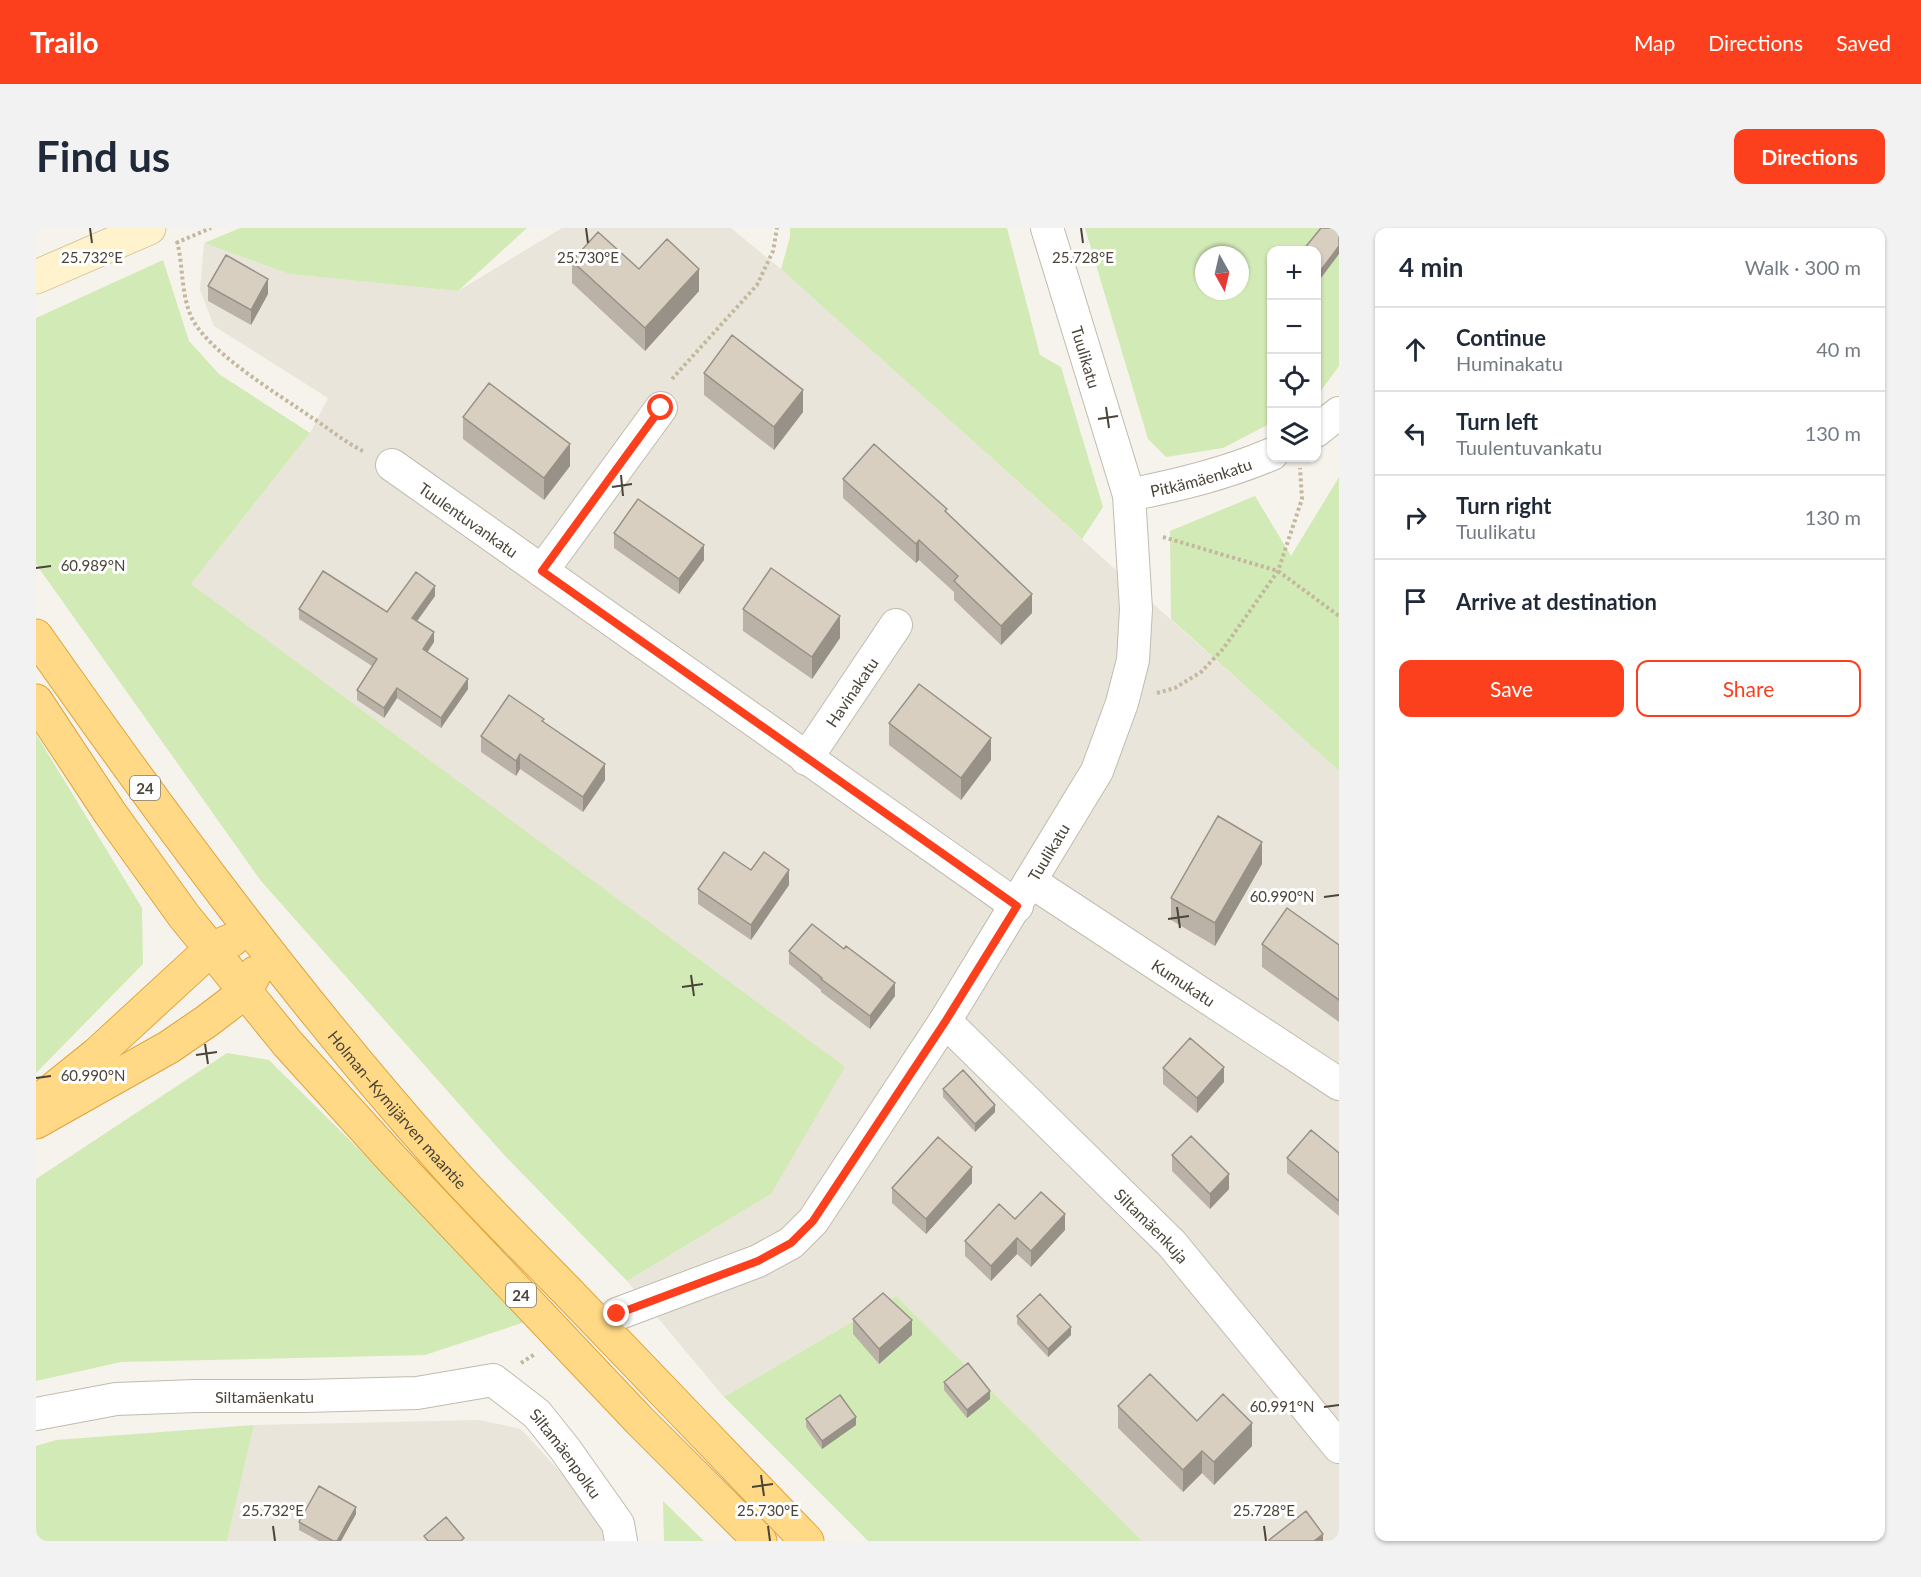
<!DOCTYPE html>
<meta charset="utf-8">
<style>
:root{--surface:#fff;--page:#f2f2f3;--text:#1f2937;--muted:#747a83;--line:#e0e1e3;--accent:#fc3f1d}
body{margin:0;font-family:Lato,sans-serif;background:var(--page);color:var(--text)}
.controls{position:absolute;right:18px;top:18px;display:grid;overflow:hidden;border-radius:12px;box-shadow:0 2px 4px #0004}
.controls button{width:54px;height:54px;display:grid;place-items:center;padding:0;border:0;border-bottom:2px solid var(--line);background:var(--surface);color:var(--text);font:30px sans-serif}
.compass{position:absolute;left:1159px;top:18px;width:54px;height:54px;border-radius:50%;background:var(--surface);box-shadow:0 2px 4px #0004;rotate:172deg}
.stop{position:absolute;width:18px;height:18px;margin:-14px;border:4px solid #fc3f1d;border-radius:50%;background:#fff}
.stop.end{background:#fc3f1d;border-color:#fff;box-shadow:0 2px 6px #0008}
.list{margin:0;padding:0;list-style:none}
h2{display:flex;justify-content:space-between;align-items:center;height:78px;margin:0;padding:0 24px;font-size:26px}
h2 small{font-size:20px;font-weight:400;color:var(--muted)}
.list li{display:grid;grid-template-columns:39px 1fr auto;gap:18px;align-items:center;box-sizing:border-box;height:84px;padding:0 24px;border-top:2px solid var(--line)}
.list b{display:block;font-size:22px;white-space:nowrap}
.list p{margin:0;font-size:20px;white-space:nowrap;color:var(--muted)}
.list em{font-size:20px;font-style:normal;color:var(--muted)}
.actions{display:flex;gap:12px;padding:18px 24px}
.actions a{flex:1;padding:14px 0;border:2px solid var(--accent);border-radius:12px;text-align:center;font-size:21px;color:var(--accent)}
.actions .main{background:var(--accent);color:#fff}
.icon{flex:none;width:33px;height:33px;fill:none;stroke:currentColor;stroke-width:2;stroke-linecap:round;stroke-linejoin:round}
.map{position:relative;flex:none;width:1303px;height:1313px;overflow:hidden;border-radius:12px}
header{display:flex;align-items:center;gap:36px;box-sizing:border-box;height:84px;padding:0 30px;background:var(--accent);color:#fff}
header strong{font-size:28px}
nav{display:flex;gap:33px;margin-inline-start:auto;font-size:21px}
.intro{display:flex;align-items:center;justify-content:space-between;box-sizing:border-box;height:144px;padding:0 36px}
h1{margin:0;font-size:42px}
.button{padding:15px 27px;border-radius:12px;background:var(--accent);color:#fff;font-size:21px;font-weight:700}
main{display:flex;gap:36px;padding:0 36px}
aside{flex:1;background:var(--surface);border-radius:12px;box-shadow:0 2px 4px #0004}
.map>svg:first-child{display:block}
.residential{fill:#eae5da}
.green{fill:#d2eab5;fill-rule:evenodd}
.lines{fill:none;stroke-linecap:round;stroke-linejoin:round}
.minor-casing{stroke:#c2bbae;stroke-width:34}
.secondary-casing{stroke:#d6c79b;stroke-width:35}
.trunk-casing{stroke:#e0a43c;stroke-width:35}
.path{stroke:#c4b79f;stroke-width:4;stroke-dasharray:3 3;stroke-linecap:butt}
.minor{stroke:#fff;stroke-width:32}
.secondary{stroke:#fff3cd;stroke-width:33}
.trunk{stroke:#ffd985;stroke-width:33}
.wall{fill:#bab2a6}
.shaded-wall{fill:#979187}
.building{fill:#d8cfc1;stroke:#979187;stroke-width:1.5}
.route{stroke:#fc3f1d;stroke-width:8}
.ticks{fill:none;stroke:#4b4439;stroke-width:2}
.labels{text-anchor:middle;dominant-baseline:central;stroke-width:6;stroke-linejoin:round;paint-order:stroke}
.shield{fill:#fff;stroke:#817c74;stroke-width:1.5}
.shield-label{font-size:15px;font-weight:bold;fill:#4b4439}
.street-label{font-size:16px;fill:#4b4439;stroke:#fff}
.ticks-label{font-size:15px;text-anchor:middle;fill:#4b4439;stroke:#fff;stroke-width:6;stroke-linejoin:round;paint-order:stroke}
</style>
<header>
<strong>Trailo</strong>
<nav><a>Map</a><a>Directions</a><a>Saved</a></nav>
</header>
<div class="intro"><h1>Find us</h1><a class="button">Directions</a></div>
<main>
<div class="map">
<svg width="1303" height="1313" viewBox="0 0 1303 1313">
<rect width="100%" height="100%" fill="#f6f3ec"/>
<path class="residential" d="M526,0H695L757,51L1303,543V1313H1106L860,1068L688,1169L591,1053L735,966L155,356L274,205L292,170L178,98L164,62L168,15L253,46L422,63Z
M444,1192L485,1201L587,1313H191L218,1197Z"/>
<path class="green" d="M204,0H491L422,63L253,46L168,15Z
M754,0H971L1004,127L1025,139L1067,279L1046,311L745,41L754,9Z
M1049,0H1303V138L1281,168L1280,22H1236L1235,195L1187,220L1130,229L1112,211ZM1168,27H1204V63H1168Z
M127,32L153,113L183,146L274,205L155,356L809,839L735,966L591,1053L470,929L225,653L0,336V90Z
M1303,249V543L1135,391L1134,303L1219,268L1255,328Z
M0,506L106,680L107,736L0,845Z
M191,825L233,832L495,1092L389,1127L85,1134L0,1153V951Z
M860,1068L1106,1313H832L688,1169Z
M218,1197L191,1313H0V1218L20,1212Z
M627,1273L668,1313H628Z"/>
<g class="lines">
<g class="minor-casing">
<g id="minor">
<path d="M1280,203L1303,185"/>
<path id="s1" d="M356,237L981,678"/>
<path id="s2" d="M1093,267C1142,257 1189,246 1236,226"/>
<path d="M506,343L625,180"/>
<path id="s3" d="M770,531L860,397"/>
<path id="s4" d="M994,653L1303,856"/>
<path id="s5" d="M909,793L1136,1016L1303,1219"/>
<path id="s6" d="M581,1086L722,1033L755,1015L777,993L909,793L1061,543L1086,475L1097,432L1100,381L1093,267L1011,0"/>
<path id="s7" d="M0,1186L80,1171L159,1168H268L381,1165L457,1152L501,1186L529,1221L582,1296L585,1313"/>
</g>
</g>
<g class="secondary-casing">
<path id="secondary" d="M0,49L113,0"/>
</g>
<g class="trunk-casing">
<g id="trunk">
<path id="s8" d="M0,408C127,589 259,768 406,933C446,978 489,1020 531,1063C611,1146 691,1230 771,1313"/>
<path d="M0,473L74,585L148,688L252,816L357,932L603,1192L724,1313"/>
<path d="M0,875L61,826L175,721L196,712"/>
<path d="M0,894L133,819L171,793L209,764L219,745"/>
</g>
</g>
<path class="path" d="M141,13C147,37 145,63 154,86C168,122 242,166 275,189C292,200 310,215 329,224
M140,15L175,0
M636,151L721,57L737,23L741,0
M1127,309L1242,343L1303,388
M1121,465L1139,460L1165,444L1187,421L1242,343L1266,271L1264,240
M485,1135L499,1126"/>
<use href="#minor" class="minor"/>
<use href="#secondary" class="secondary"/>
<use href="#trunk" class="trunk"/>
</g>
<path class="wall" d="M536,33L603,41L663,63L609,123L536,55Z
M172,58L232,66L215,97L172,73Z
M668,145L767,184L738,222L668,167Z
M427,189L534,238L508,272L427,211Z
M807,251L911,285L996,385L965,417L918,372V364L883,332L880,335L807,270Z
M578,305L668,332L643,366L578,320Z
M399,368L381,393L398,414L391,424L432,461L405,500L361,470L348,490L321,472V462L336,438L263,391V381L351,384Z
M707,381L804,410L776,451L707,403Z
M508,494L569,552L547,584L484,541L480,548L445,524V508Z
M853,495L955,532L925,572L853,517Z
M1226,636L1179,718L1135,692V670Z
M715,642L753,657L715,712L662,676V661Z
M1226,716L1303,717V794L1226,739Z
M808,721L859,768L834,801L785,764V762L753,736V723Z
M1127,840L1188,854L1161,885L1127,856Z
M907,861L959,884L939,904L907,869Z
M1303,925V988L1251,945V930Z
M1136,927L1193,961L1174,981L1136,943Z
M936,955L890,1006L856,975V960Z
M979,991L1029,1002L995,1039L981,1026L955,1053L929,1028V1013Z
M981,1088L1035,1107L1012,1129L981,1096Z
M817,1091L876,1107L843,1136L817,1106Z
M908,1154L954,1171L931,1190L908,1162Z
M1082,1178L1161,1193L1216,1218L1178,1257L1166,1245L1147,1264L1082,1200Z
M770,1191L820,1197L786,1221L770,1199Z
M320,1286L305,1313H283L263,1302V1294Z"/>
<path class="shaded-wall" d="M1303,18V26L1282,54V46Z
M663,41V63L609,123V100Z
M232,51V66L215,97V82Z
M767,162V184L738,222V199Z
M534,216V238L508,272V250Z
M883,312V332L880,335V316Z
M668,317V332L643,366V351Z
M399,358V368L376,400V390Z
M996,366V385L965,417V398Z
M804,388V410L776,451V429Z
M398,404V414L387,431V421Z
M432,451V461L405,500V490Z
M361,460V470L348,490V480Z
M955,510V532L925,572V550Z
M484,526V541L480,548V533Z
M569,536V552L547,584V569Z
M1226,614V636L1179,718V695Z
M753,642V657L715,712V697Z
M859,755V768L834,801V788Z
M1188,839V854L1161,885V870Z
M959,877V884L939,904V896Z
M936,939V955L890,1006V991Z
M1193,946V961L1174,981V966Z
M1029,986V1002L995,1039V1023Z
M981,1010V1026L955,1053V1038Z
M876,1092V1107L843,1136V1121Z
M1035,1099V1107L1012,1129V1121Z
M954,1163V1171L931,1190V1182Z
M820,1189V1197L786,1221V1213Z
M1216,1195V1218L1178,1257V1234Z
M1166,1223V1245L1147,1264V1242Z
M320,1279V1286L305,1313H301Z
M1287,1306V1313H1278Z"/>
<path class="building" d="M1285,0H1303V18L1282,46L1281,45V22H1267Z
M562,4L603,41L631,11L663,41L609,100L536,33Z
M190,27L232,51L215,82L172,58Z
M696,107L767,162L738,199L668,145Z
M453,155L534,216L508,250L427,189Z
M838,216L911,281L909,283L996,366L965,398L918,353L922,348L883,312L880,316L807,251Z
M602,271L668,317L643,351L578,305Z
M735,340L804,388L776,429L707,381Z
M287,343L351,384L380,344L399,358L376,390L398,404L387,421L432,451L405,490L361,460L348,480L321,462L341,431L263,381Z
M883,456L955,510L925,550L853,495Z
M473,467L508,491L506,493L569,536L547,569L484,526L480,533L445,508Z
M1182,588L1226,614L1179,695L1135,670Z
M688,624L715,642L728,624L753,642L715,697L662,661Z
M1251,680L1303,717V772L1226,716Z
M776,696L808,721L810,718L859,755L834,788L785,751L786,750L753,723Z
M1154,810L1188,839L1161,870L1127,840Z
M927,842L959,877L939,896L907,861Z
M1275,902L1303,925V973L1251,930Z
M1155,908L1193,946L1174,966L1136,927Z
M902,909L936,939L890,991L856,960Z
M1005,964L1029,986L995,1023L981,1010L955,1038L929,1013L963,976L979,991Z
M847,1065L876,1092L843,1121L817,1091Z
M1004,1066L1035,1099L1012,1121L981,1088Z
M932,1135L954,1163L931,1182L908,1154Z
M1114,1146L1161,1193L1187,1166L1216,1195L1178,1234L1166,1223L1147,1242L1082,1178Z
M804,1167L820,1189L786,1213L770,1191Z
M283,1258L320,1279L301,1313H297L263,1294Z
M1270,1283L1287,1306L1278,1313H1234L1233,1312Z
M410,1289L428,1310L425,1313H392L388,1308Z"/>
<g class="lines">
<path class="route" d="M581,1086L722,1033L755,1015L777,993L909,794L981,678L506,343L625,180"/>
</g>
<path class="ticks" d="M54,0L56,15M550,0L552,15M1045,0L1047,15M1070,179L1073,200M1062,191L1082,188M585,247L587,268M576,259L596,256M0,340L15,338M1288,669L1303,667M1141,679L1144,700M1132,691L1153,688M655,747L658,768M646,759L667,756M169,816L172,836M160,827L181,824M0,850L15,848M1288,1179L1303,1177M725,1247L728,1268M716,1259L737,1256M237,1298L239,1313M732,1298L734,1313M1228,1298L1230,1313"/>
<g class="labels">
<g class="shield">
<rect x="94" y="548" width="30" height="24" rx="4.5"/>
<rect x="470" y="1055" width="30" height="24" rx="4.5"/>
</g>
<g class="shield-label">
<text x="109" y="560">24</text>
<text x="485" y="1067">24</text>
</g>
<g class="street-label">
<text transform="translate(1050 129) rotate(73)">Tuulikatu</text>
<text stroke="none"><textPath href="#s2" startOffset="74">Pitkämäenkatu</textPath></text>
<text stroke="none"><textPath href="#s1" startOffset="94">Tuulentuvankatu</textPath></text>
<text stroke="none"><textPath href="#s3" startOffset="81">Havinakatu</textPath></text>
<text stroke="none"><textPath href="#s6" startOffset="657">Tuulikatu</textPath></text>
<text stroke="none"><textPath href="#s4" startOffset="184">Kumukatu</textPath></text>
<text stroke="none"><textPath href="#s8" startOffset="596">Holman–Kymijärven maantie</textPath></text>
<text stroke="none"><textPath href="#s5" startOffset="291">Siltamäenkuja</textPath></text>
<text stroke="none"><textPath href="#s7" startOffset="230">Siltamäenkatu</textPath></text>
<text stroke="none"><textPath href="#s7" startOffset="564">Siltamäenpolku</textPath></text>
</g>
</g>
<g class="ticks-label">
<text x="56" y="35">25.732°E</text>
<text x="552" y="35">25.730°E</text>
<text x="1047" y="35">25.728°E</text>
<text x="57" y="343">60.989°N</text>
<text x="1246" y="674">60.990°N</text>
<text x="57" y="853">60.990°N</text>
<text x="1246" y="1184">60.991°N</text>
<text x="237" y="1288">25.732°E</text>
<text x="732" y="1288">25.730°E</text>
<text x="1228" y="1288">25.728°E</text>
</g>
</svg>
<div class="controls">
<button>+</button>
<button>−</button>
<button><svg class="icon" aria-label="locate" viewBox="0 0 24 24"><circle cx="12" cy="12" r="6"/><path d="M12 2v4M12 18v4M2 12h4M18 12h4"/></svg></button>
<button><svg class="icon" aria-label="layers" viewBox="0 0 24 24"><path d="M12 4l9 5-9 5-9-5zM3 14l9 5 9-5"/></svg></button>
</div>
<svg class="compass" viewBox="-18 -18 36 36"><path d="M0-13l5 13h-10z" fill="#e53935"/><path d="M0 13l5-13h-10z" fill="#747a83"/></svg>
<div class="stop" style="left:625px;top:180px"></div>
<div class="stop end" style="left:581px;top:1086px"></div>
</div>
<aside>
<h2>4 min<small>Walk · 300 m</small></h2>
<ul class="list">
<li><svg class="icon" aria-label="ahead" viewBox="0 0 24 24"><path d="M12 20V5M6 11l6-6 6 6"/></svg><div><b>Continue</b><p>Huminakatu</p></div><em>40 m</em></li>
<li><svg class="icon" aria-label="left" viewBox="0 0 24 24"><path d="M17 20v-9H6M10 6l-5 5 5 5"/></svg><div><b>Turn left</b><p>Tuulentuvankatu</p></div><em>130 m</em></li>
<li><svg class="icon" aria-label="right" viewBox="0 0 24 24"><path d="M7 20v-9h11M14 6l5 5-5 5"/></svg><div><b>Turn right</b><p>Tuulikatu</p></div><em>130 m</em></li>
<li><svg class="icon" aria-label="arrive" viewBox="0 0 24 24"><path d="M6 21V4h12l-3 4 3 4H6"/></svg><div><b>Arrive at destination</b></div></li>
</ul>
<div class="actions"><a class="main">Save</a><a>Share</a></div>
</aside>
</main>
